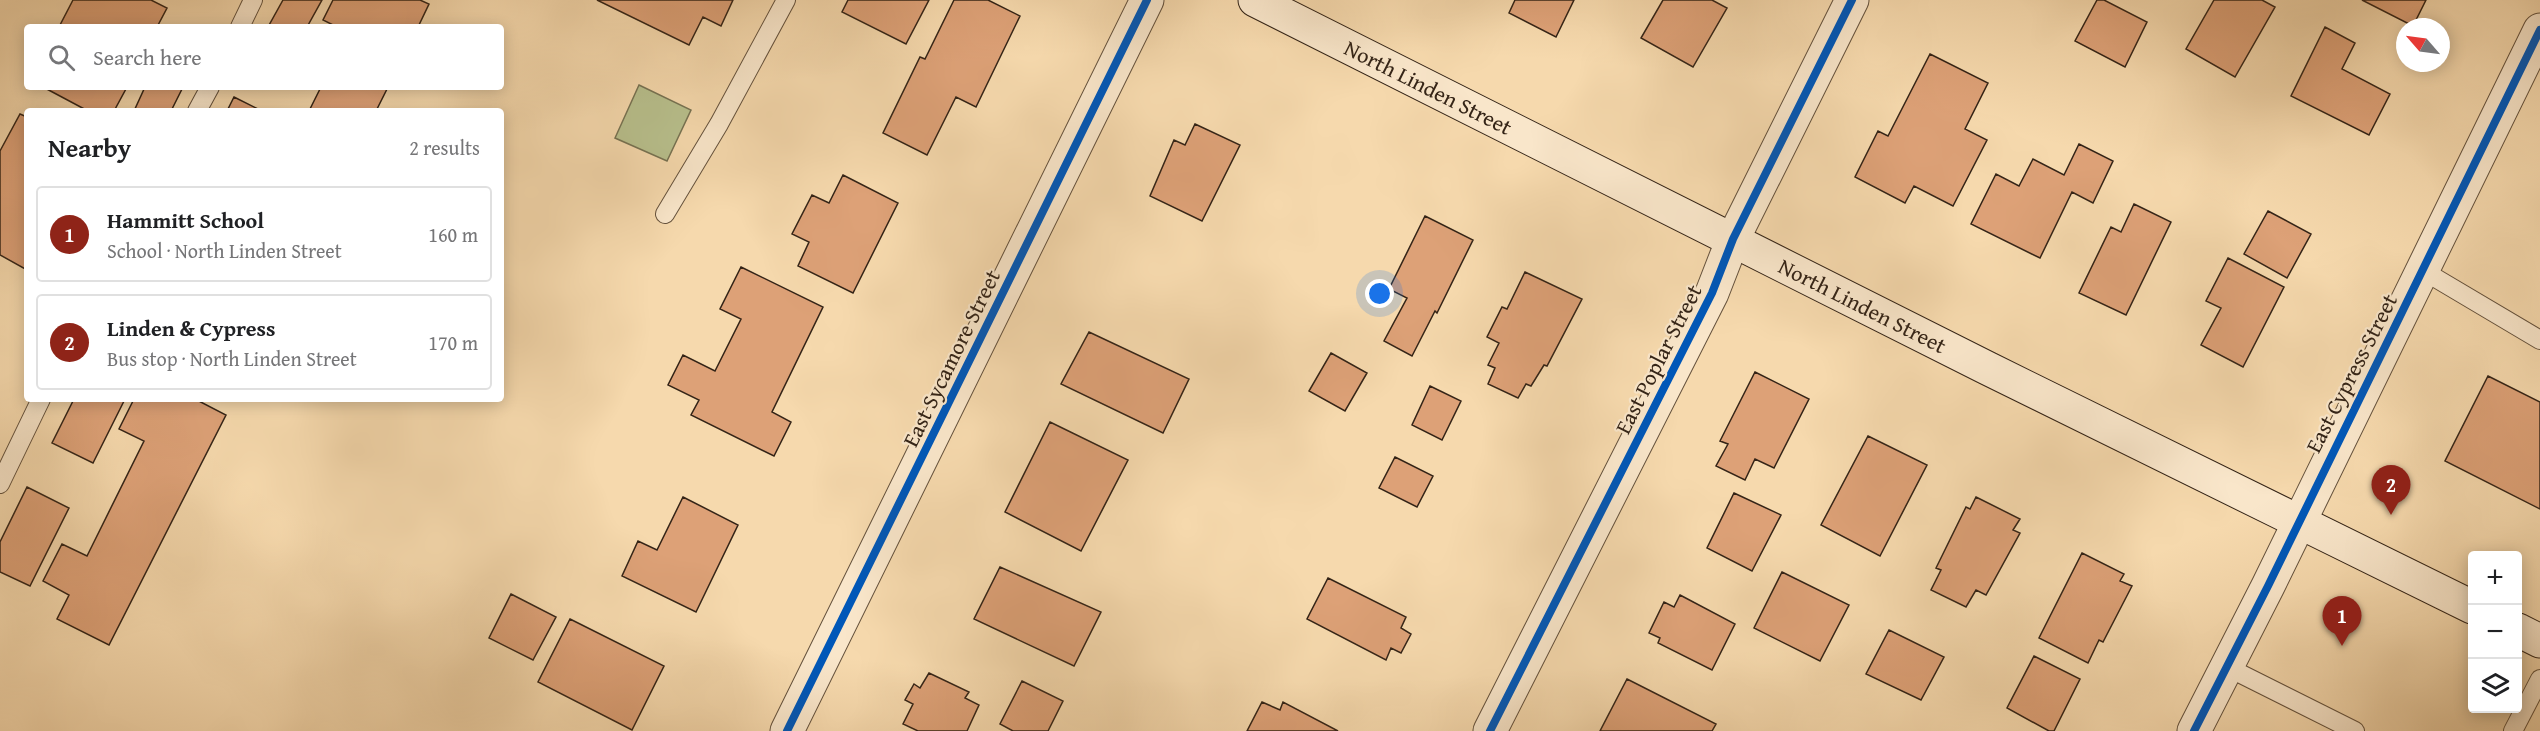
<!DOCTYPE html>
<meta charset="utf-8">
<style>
:root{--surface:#fff;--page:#f2f2f2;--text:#202124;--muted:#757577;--line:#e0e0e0;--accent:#8f2418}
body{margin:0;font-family:"Gentium Book Plus",serif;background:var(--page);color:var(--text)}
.controls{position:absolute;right:18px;bottom:18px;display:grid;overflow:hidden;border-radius:6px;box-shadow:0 3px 15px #0003}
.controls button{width:54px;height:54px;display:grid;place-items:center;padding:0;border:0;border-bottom:2px solid var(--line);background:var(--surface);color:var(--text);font:30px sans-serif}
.compass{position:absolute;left:2396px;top:18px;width:54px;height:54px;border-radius:50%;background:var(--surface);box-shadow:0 3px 15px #0003;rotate:298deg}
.you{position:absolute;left:1380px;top:294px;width:21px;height:21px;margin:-15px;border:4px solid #fff;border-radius:50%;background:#1a73e8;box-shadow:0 0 0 9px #1a73e833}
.badge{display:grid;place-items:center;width:39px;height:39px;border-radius:50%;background:var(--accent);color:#fff;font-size:20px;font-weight:700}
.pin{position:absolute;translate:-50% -50px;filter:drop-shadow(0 2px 3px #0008)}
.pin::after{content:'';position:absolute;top:32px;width:21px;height:18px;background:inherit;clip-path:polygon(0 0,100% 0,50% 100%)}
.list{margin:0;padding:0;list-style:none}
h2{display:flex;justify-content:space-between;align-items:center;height:78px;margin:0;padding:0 24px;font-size:26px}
h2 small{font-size:20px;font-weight:400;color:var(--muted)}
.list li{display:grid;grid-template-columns:39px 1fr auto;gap:18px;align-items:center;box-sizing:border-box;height:96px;margin:0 12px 12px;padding:0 12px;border:2px solid var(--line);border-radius:6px}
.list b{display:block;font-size:22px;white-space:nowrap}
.list p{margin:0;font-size:20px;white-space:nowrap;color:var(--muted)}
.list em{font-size:20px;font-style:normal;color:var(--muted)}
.icon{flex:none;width:33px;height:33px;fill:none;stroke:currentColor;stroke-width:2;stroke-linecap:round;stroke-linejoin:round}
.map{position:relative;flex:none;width:2540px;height:731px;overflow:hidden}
.search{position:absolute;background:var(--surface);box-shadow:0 3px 15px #0003;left:24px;top:24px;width:480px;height:66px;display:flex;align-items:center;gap:15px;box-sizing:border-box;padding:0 21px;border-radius:6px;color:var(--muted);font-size:22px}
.panel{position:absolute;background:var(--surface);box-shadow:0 3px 15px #0003;left:24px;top:108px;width:480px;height:294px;border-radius:6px}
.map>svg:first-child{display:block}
.green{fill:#b8c08d;stroke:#767252;stroke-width:1.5}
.building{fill:#dda177;stroke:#342417;stroke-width:1.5}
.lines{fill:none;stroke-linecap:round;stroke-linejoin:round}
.lane-casing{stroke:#64513c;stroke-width:20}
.street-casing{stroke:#64513c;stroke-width:35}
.secondary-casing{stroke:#342417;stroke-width:35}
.lane{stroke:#f9e6ca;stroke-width:18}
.street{stroke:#f9e6ca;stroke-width:33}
.secondary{stroke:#f9e6ca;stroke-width:33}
.cycleway-casing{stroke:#f9e6ca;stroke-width:11}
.cycleway{stroke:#0057b8;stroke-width:8}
.labels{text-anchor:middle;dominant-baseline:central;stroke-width:4.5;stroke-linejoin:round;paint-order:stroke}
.street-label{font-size:22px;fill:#342417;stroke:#f9e6ca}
</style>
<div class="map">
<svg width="2540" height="731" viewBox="0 0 2540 731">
<rect width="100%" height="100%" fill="#f6d9ad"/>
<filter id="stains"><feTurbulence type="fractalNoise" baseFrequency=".00333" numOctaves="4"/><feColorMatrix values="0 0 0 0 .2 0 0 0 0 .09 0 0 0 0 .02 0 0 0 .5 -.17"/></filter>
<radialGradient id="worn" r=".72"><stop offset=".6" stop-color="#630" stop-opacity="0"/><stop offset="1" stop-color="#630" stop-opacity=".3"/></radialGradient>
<path class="green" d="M639,85L691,110L667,161L615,138Z"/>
<path class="building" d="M73,0H151L167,8L157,27H59Z
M283,0H322L307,27H268Z
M333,0H420L429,4L418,27H337L323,20Z
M597,0H733L721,26L703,17L689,45Z
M848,0H929L906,44L842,12Z
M954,0H988L1020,16L976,107L956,97L927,155L883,133L920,57L925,59Z
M1515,0H1574L1556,37L1509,13Z
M1663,0H1712L1727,8L1693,67L1641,38Z
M2097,0H2104L2147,22L2125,67L2075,41Z
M2214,0H2262L2275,7L2235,77L2186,49Z
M2362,0H2426L2413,26Z
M2325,27L2355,43L2342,69L2390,94L2369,135L2291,96Z
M1930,54L1988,83L1965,129L1987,140L1953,206L1914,186L1905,203L1855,177L1878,131L1888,136Z
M43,87H127L114,111H88Z
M145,87H183L171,111H134Z
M321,87H388L376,111H309Z
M234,97L262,111H227Z
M20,114L27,117V270L0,255V151Z
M1195,124L1240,145L1202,221L1150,196L1174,140L1185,145Z
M2079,144L2113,161L2093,203L2072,192L2040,258L1971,224L1996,174L2019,186L2033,159L2064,175Z
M843,175L898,203L853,293L798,266L809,242L792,234L812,195L829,203Z
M2134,204L2171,222L2126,315L2079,293L2111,227L2121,232Z
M2268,211L2311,234L2287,278L2244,254Z
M1425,216L1473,240L1437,313L1435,311L1412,356L1384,341L1407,298L1389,289Z
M2228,258L2284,287L2243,367L2201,345L2221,308L2206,301Z
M741,267L823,307L772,412L791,422L774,456L691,415L699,400L668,385L683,355L715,371L741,319L720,309Z
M1525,272L1582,299L1547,366L1544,365L1531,386L1526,384L1518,398L1488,384L1495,368L1488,365L1499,343L1487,337L1502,307L1507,309Z
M1089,332L1189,379L1163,433L1061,384Z
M1331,353L1367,373L1345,411L1309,391Z
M1755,372L1809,399L1774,468L1755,459L1745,480L1716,466L1728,444L1720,441Z
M2488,376L2540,402V509L2445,461Z
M1430,386L1461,401L1442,440L1412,425Z
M74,399H125L93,463L52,443Z
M134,399H195L226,415L109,645L57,619L69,595L43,581L62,544L87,556L144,441L119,429Z
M1050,422L1128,460L1081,551L1005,512Z
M1868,436L1927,465L1880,556L1821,525Z
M1395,457L1433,476L1417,507L1379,488Z
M27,487L69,508L30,586L0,572V542Z
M1734,493L1781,515L1752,571L1707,548Z
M683,497L738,525L696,612L622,576L638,541L657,550Z
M1976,497L2020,519L2013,530L2020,533L1986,595L1976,590L1966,607L1931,590L1941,570L1936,568L1966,507L1970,509Z
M2082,553L2124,574L2120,581L2132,586L2103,642L2099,640L2088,663L2039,638Z
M1000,567L1101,612L1074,666L974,619Z
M1782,572L1849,605L1820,661L1754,628Z
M1328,578L1406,617L1401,628L1411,634L1401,653L1391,648L1386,660L1307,619Z
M511,594L556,617L533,660L489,638Z
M1680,595L1735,624L1712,670L1658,643L1660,638L1649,633L1664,602L1674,607Z
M570,619L664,666L632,730L538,682Z
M1889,630L1944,657L1921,700L1866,674Z
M2034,656L2080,679L2054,731H2049L2007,708Z
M929,673L969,692L965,698L979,705L967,731H918L903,724L913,704L905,700L914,684L920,688Z
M1627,679L1716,724L1712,731H1600Z
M1022,681L1063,701L1048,731H1013L1000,724Z
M1262,702L1280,710L1283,702L1338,731H1247Z"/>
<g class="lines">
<g class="lane-casing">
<path id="lane" d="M240,27L253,0
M197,111L210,87
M665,214L719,124L786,0
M2422,270L2540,340
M0,484L41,399
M2227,667L2355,731
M2513,731L2540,679"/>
</g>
<g class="street-casing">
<path id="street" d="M787,731L1147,0
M1490,731L1712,293L1733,239L1852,0
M2194,731L2268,586L2540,30"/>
</g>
<g class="secondary-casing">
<g id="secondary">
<path id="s1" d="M1255,0L1987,368L2472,607"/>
<path d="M2518,630L2540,641"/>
</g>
</g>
<use href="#lane" class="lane"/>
<use href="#street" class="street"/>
<use href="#secondary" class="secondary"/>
<g class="cycleway-casing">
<path id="cycleway" d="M787,731L1147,0
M1490,731L1712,293L1733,239L1852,0
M2194,731L2268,586L2540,30"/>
</g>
<use href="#cycleway" class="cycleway"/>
</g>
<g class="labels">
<g class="street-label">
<text stroke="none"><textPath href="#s1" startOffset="194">North Linden Street</textPath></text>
<text stroke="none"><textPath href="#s1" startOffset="680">North Linden Street</textPath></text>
<text transform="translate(951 358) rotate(-64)">East Sycamore Street</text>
<text transform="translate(1658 359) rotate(-63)">East Poplar Street</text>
<text transform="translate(2351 373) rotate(-63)">East Cypress Street</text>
</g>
</g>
<rect width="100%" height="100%" filter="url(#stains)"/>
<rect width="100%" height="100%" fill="url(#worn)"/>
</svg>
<div class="controls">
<button>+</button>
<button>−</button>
<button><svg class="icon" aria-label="layers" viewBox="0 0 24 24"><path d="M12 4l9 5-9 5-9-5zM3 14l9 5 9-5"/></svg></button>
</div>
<svg class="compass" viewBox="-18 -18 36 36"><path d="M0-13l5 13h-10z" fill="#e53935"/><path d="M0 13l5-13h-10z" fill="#757577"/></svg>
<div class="you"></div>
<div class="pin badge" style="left:2342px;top:646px">1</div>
<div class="pin badge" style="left:2391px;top:515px">2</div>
<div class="search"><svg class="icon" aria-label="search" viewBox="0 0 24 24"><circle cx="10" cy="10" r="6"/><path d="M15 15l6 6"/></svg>Search here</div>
<section class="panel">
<h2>Nearby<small>2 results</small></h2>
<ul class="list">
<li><span class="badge">1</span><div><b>Hammitt School</b><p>School · North Linden Street</p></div><em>160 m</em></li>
<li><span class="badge">2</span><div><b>Linden &amp; Cypress</b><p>Bus stop · North Linden Street</p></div><em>170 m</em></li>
</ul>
</section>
</div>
